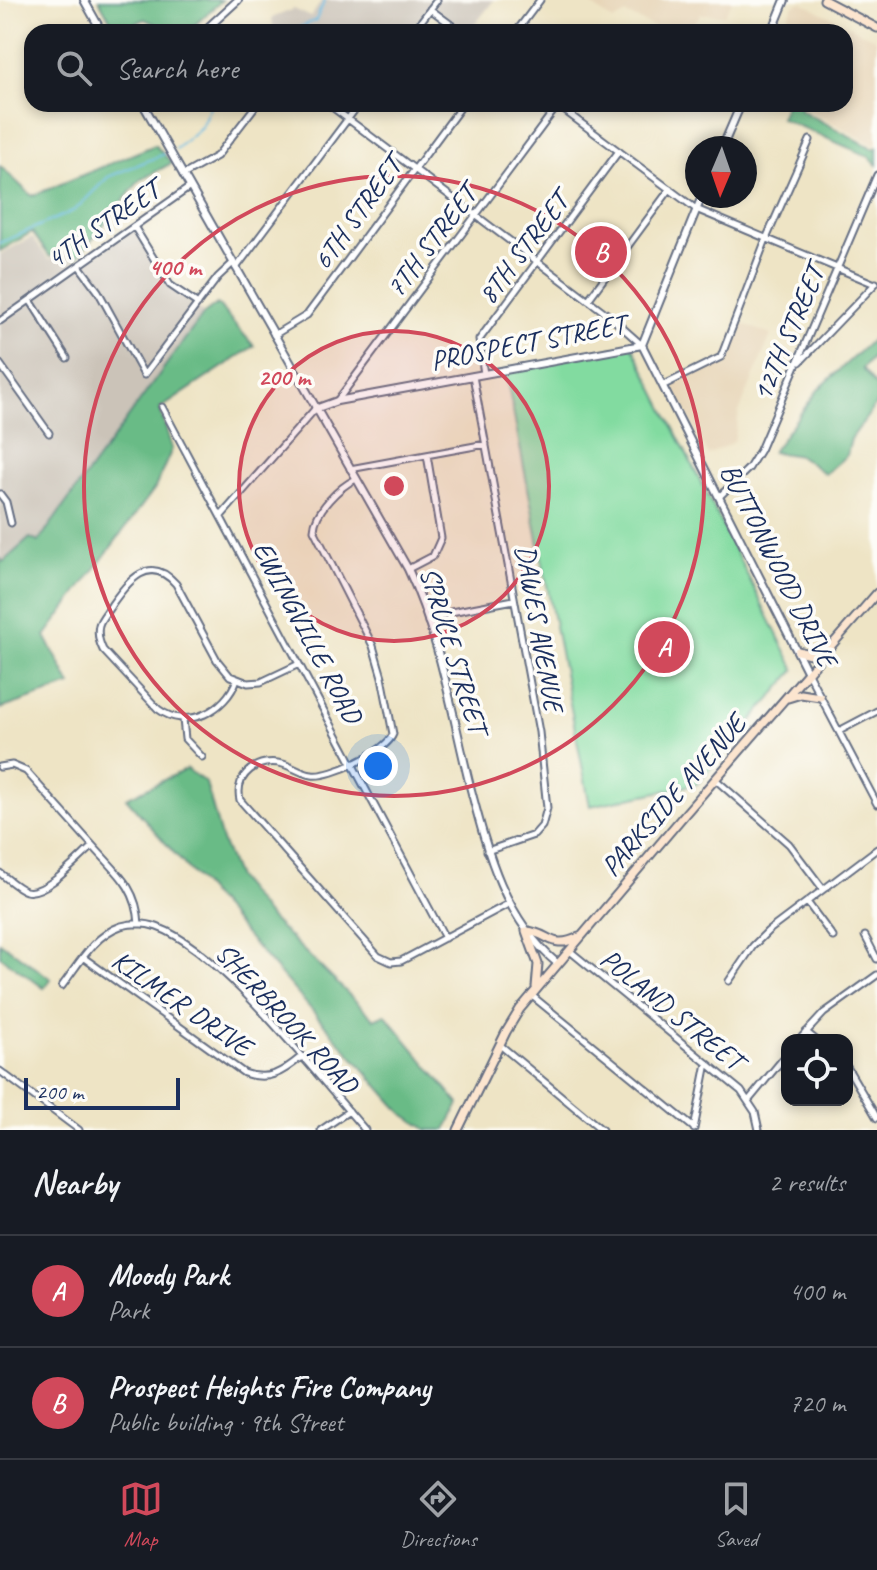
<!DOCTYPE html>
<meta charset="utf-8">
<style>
:root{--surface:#171b24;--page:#20242c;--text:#f1f3f6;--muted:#9ea1a6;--line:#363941;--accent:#d1495b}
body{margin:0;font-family:Caveat,sans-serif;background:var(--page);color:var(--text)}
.controls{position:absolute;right:24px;bottom:24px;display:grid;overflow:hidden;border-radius:16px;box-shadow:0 4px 12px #0003}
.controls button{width:72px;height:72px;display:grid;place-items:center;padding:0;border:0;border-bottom:2px solid var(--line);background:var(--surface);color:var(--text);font:40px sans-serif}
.compass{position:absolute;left:685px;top:136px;width:72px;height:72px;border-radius:50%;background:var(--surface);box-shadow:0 4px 12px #0003;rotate:182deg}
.scale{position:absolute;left:24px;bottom:20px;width:156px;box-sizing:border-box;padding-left:8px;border:4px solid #1b2f5e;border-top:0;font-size:22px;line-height:28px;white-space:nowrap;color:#1b2f5e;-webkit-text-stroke:6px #fdfcf7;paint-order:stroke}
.you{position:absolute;left:378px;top:766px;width:28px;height:28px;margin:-20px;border:6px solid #fff;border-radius:50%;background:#1a73e8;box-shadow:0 0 0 12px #1a73e833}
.badge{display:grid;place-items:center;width:52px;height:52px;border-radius:50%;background:var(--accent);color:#fff;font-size:26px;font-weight:700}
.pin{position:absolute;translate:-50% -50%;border:4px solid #fff;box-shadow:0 2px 8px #0006}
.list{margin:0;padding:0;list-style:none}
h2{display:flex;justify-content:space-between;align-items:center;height:104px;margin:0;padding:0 32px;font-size:34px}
h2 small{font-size:26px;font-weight:400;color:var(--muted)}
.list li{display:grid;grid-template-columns:52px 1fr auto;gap:24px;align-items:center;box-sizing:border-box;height:112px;padding:0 32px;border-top:2px solid var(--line)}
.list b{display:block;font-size:30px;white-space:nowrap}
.list p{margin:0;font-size:26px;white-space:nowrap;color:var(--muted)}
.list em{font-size:26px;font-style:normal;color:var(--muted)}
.icon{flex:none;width:44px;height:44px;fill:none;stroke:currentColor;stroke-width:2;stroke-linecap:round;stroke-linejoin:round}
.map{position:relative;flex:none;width:877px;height:1130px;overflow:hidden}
.search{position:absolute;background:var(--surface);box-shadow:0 4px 12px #0003;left:24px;right:24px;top:24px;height:88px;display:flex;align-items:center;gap:20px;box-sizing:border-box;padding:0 28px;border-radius:24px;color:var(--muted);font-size:30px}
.sheet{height:328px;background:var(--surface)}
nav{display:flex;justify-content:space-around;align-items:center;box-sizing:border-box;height:112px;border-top:2px solid var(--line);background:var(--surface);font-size:22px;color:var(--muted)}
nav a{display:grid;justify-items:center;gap:4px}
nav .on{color:var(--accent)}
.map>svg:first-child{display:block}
.built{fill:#e7d5b8}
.industrial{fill:#cbc3b8}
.green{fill:#82dba0;stroke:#4e857f;stroke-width:2}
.forest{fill:#69bb86;stroke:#427572;stroke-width:2}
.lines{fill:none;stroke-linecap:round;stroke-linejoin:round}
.stream{stroke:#67bbe3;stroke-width:2}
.minor-casing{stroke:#656e82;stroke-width:9}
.tertiary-casing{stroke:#656e82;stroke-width:10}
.secondary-casing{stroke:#656e82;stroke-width:11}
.minor{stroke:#fff;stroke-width:5}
.tertiary{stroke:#fff;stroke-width:6}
.secondary{stroke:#fce5cf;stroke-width:7}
.ring{fill:none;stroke:#d1495b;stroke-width:4}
.labels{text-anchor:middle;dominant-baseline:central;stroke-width:7;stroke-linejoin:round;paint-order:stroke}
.street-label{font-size:28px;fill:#1b2f5e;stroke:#fdfcf7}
.centre{fill:#d1495b;stroke:#fdfcf7;stroke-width:4}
.ring-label{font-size:24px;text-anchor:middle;font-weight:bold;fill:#d1495b;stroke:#fdfcf7;stroke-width:7;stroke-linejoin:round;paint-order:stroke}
</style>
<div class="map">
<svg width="877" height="1130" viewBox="0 0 877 1130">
<rect width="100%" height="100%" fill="#fdfcf7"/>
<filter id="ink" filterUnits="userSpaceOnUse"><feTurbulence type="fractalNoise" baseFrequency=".0125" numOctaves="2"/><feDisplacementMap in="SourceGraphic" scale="16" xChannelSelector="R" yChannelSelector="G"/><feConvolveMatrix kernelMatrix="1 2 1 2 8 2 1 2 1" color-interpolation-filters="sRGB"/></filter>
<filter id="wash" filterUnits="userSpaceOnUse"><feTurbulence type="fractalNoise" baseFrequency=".006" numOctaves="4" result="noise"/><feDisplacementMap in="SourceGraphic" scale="32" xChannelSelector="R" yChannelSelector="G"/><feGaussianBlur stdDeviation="1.8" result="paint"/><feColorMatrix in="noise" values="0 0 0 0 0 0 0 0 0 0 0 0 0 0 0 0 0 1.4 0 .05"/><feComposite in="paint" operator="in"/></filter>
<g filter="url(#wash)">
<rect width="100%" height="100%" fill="#eee4c5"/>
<path class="built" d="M585,0H733L725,15L701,14L687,32H665L626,14L613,21Z
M801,2L877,40V143L874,145L805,108L804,104H845V32H781L793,6Z
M738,322L771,335L739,412L734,442L708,455L673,385L725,358Z"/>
<path class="industrial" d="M322,0H494L469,32H458L430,13L416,32H274L272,18L294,9L311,17Z
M133,229L172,287L204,314L38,542L30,538L2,562L0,559V254L32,237L49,260L65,250L79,267Z"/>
<path class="green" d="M632,345L795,670L697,784L590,806L505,370Z"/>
<path class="forest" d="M99,0H222L187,32H172L145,19L117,32Z
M786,104H800V110L874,149L877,147V165L868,156L780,118Z
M155,145L172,163L140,180L76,259L65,248L50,257L32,232L0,251V166L32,196Z
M217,304L254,346L160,409L172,449L155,488L45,636L71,685L0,709V559L3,562L30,538L38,542L179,347L204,314Z
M877,335V352L862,369L877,387V403L851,439L847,455L825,474L800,456L772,452L818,390Z
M187,769L206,783L222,841L237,878L265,913L374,1019L385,1014L459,1104L446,1130H428L402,1113L126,798Z
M0,942L51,979L44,988L0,956Z"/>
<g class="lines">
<path class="stream" d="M290,32L316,20L325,0
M176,149L201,127L211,104
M0,243L75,210L108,177L164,154"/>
</g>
</g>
<g filter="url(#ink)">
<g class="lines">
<g class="minor-casing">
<path id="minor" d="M430,9L461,32
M413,32L437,0
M516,32L540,0
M328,104L607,314L642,345
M557,105L696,209L875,284
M183,175L217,156L257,104
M135,228L170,285L198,304
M80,267L98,291L144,375L218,277L233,263
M236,268L359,104
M30,300L67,358
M588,300L670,189
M0,321L190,187
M274,335L307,315L463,104
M800,362L876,283
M0,364L49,433
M484,374L479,340L619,151
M473,376L539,732L547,808L542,826L534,835L487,851
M664,385L721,357L766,239L810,140
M337,401L558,105
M162,407L445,938
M350,469L486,444
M356,479C339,487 315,511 314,530L373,646L382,677L393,734C387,751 331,778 312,775C302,774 293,767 283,764C259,757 234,774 240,800L378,956L391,962L401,961L510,903
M0,494L6,502L11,523
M720,496L749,468L760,450L877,175
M221,516L315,409
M408,569L433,556L441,538L427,455
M428,622L451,612L514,600
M808,673L877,804
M237,679C226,711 187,731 158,709L103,650C99,642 97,634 99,625C101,618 108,611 112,604C128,582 149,553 176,584L217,660L230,676L248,683L261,682L299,664
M183,719L185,739L202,757
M839,731L877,711
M0,767L12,765L26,771L93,846C79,858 45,896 26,891C17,888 8,879 0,873
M715,779L789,844L823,889
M93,846C116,872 137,887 139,924
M807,902L833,937
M865,936L877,959
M570,951L741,1091L755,1112L759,1130
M84,958L244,1073C268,1082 283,1072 301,1057
M729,981L753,946L768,931L877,849
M62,986C78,965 94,935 121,926C133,923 146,923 157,927C222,950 317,1076 365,1130
M531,995L694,1128
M806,1032L816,1040
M799,1040L824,1013L877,975
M500,1045L602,1130
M847,1067L877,1118
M0,1071L79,1130
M749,1100L787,1054
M694,1129L707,1063
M321,1130L349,1111"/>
</g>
<g class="tertiary-casing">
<path id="tertiary" d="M84,0L102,32
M203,32L238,0
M772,32L785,0
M143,104L408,569C440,637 452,714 470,786C487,851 504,919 558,964
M722,148L741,104
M642,345L808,673
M642,345L702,196
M315,409L337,401L642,345"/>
</g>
<g class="secondary-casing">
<path id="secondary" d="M824,0L877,28
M798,651L810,654L826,650
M788,698L801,694L820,697
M536,987L538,964L526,931C550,932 550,951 579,937
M458,1130L506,1032L520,1009L685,814L877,593"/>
</g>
<use href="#minor" class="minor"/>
<use href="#tertiary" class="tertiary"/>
<use href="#secondary" class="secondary"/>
</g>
</g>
<circle cx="394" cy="486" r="155" fill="#d1495b" fill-opacity=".12"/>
<g class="ring">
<circle cx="394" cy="486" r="155"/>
<circle cx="394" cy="486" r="310"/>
</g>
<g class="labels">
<g class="street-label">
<text transform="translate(357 213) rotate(-54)">6TH STREET</text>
<text transform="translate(103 224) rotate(-35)">4TH STREET</text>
<text transform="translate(431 241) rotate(-53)">7TH STREET</text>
<text transform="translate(523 248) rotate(-53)">8TH STREET</text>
<text transform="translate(788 333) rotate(-67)">12TH STREET</text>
<text transform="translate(528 342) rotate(-11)">PROSPECT STREET</text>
<text transform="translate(779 565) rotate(63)">BUTTONWOOD DRIVE</text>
<text transform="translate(540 628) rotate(80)">DAWES AVENUE</text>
<text transform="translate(308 632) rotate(62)">EWINGVILLE ROAD</text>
<text transform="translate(454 650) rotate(73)">SPRUCE STREET</text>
<text transform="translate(673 795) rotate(-49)">PARKSIDE AVENUE</text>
<text transform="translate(182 1003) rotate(35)">KILMER DRIVE</text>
<text transform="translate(672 1009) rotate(39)">POLAND STREET</text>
<text transform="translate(287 1018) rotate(47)">SHERBROOK ROAD</text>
</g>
</g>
<circle cx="394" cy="486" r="12" class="centre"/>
<g class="ring-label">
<text x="175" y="275">400 m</text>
<text x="284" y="385">200 m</text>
</g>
</svg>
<div class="controls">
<button><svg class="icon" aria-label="locate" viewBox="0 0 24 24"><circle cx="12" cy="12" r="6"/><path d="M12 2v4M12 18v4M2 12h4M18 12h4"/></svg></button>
</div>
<svg class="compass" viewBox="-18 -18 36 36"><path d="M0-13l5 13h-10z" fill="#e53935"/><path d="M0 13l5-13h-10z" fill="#9ea1a6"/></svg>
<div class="scale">200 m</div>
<div class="you"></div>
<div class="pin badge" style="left:664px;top:647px">A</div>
<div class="pin badge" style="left:601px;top:252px">B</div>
<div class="search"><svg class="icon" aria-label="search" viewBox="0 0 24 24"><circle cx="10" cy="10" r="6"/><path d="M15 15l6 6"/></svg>Search here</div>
</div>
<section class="sheet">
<h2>Nearby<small>2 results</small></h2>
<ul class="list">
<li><span class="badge">A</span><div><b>Moody Park</b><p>Park</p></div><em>400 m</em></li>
<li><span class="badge">B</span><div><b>Prospect Heights Fire Company</b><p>Public building · 9th Street</p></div><em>720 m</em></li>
</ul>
</section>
<nav>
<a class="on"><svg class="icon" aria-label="map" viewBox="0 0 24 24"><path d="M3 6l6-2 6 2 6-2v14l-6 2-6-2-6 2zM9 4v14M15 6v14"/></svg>Map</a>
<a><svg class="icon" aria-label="directions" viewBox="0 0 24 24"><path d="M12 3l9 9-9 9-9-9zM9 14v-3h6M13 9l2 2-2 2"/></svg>Directions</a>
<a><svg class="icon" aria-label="saved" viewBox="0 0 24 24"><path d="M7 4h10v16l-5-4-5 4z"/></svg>Saved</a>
</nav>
